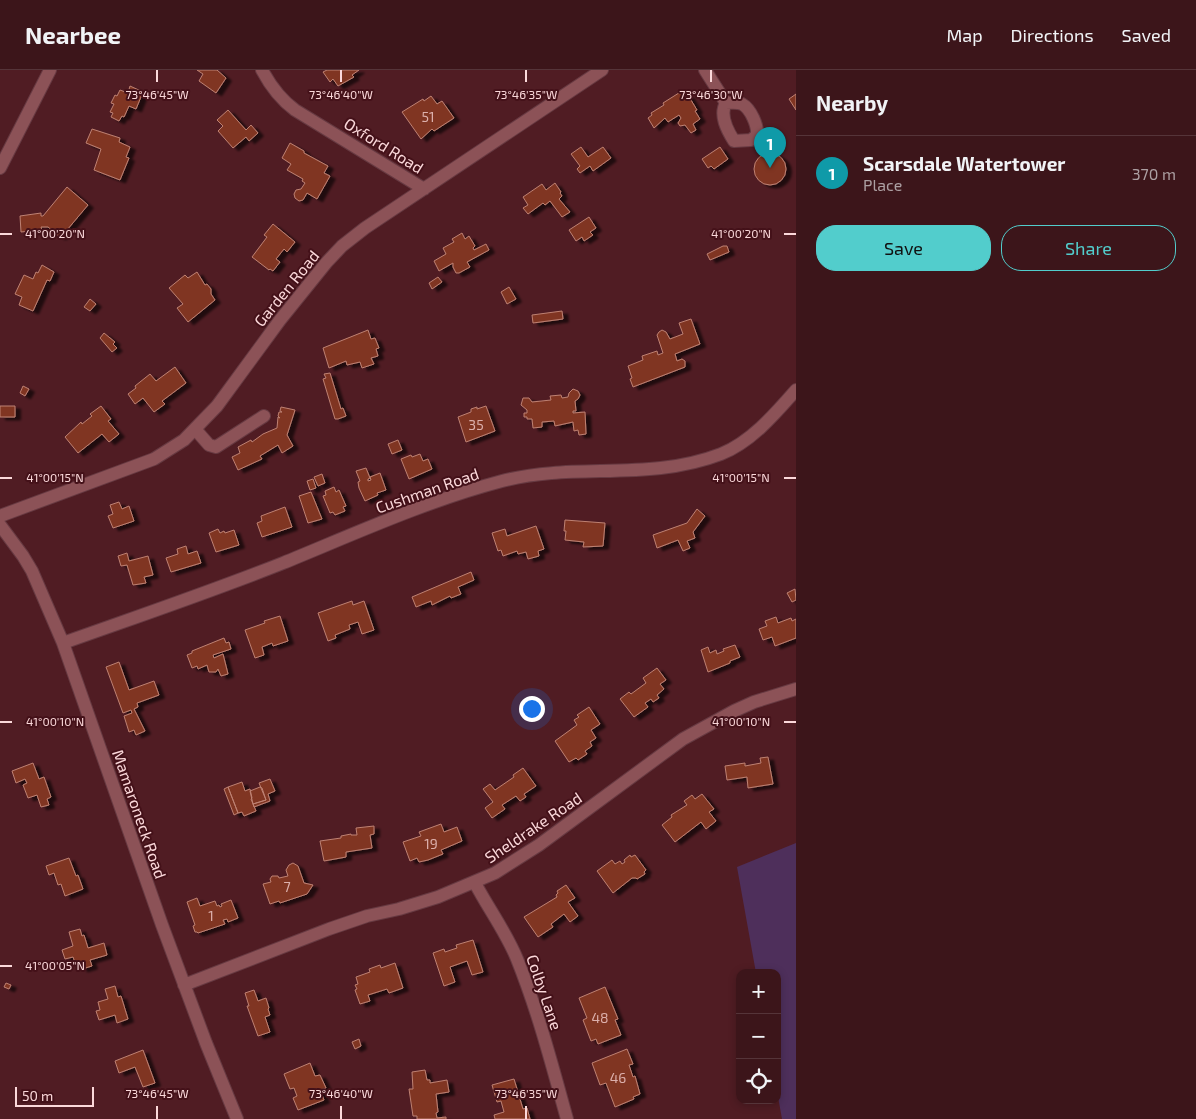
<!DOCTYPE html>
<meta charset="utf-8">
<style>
:root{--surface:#3c151a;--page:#431e23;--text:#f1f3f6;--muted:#ac9fa2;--line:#553439;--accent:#52cdcc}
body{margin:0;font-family:"Exo 2",sans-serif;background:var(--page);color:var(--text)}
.controls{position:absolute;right:15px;bottom:15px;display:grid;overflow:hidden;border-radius:10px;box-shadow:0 2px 8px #0003}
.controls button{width:45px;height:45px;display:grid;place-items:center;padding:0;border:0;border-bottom:1px solid var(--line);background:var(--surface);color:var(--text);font:25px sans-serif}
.scale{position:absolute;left:15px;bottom:12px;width:79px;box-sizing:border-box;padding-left:5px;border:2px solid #fbd8da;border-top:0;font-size:14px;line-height:18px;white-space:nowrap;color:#fbd8da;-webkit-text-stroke:4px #441119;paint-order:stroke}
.you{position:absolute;left:531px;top:638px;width:18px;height:18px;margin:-12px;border:4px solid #fff;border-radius:50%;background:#1a73e8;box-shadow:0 0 0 8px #1a73e833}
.badge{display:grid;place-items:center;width:32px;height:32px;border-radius:50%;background:var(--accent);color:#fff;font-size:16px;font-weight:700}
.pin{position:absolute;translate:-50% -41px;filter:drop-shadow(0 1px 2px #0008)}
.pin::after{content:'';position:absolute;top:26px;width:18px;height:15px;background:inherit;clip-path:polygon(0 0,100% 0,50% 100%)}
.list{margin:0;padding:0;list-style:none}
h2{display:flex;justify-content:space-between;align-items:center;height:65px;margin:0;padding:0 20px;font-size:21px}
h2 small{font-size:16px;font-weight:400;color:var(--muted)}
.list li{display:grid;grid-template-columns:32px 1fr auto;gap:15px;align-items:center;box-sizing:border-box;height:75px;padding:0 20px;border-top:1px solid var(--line)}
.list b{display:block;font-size:19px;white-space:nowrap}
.list p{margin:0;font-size:16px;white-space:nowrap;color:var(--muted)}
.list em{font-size:16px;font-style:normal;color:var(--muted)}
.actions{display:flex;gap:10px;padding:15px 20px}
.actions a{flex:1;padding:11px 0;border:1px solid var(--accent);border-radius:20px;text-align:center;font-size:18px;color:var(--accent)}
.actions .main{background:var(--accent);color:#111}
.icon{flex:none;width:28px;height:28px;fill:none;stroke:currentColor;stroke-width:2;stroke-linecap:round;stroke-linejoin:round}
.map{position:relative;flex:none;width:796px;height:1049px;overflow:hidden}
header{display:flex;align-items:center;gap:30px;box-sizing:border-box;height:70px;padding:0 25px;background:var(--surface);border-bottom:1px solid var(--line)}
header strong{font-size:24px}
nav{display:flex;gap:28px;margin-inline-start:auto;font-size:18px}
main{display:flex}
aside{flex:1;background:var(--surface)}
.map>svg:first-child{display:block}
.green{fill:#4e2f5b}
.building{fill:#803624;stroke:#be8172;filter:url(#shadow)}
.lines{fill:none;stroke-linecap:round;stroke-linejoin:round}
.minor-casing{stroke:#673a42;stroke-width:14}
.minor{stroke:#8c5257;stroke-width:12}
.ticks{fill:none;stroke:#fbd8da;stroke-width:2}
.labels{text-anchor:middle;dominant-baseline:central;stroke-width:4;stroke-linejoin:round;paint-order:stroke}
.number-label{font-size:14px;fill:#dcb0ac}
.street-label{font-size:16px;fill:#fbd8da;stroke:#441119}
.ticks-label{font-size:12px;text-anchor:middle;fill:#fbd8da;stroke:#441119;stroke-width:4;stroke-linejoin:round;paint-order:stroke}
</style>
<header>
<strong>Nearbee</strong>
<nav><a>Map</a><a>Directions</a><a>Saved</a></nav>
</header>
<main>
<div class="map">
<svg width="796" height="1049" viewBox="0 0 796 1049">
<defs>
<filter id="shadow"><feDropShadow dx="5.5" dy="3" stdDeviation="1" flood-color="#0009"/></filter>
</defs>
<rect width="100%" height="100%" fill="#501c23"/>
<path class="green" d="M796,773V1049H782L777,1021V903H756L737,797Z"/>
<path class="building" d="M197,0H217L226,8L216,23L199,11L203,4Z
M327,0H359L352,5L354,7L338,16L333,9L330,12L323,2Z
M130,16L143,22L136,39L129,36L124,47L122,46L119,51L111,47L113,43L110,42L114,34L111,33L115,25L117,26L120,20L128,23Z
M682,21L685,27L688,25L697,40L695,41L700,49L693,54L696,60L691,63L685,55L680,56L678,53L681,48L679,45L668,52L665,48L654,58L648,48L652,45L651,43L664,35L663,33Z
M796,24V40L789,29Z
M431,26L437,34L442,31L454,48L434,61L432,59L421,69L402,42L423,29L424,31Z
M228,40L246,60L251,55L258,63L249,71L246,67L233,78L218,61L223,56L217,50Z
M92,59L120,68L119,72L130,77L126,87L129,88L120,110L94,100L101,79L86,73Z
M290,73L304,81V83L328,96L324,103L330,106L317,129L307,123L303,130L299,131L295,128L294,124L296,120L301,119L305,113L302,111L303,109L287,100L291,94L282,88Z
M581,77L588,87L603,77L611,88L593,101L590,96L580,103L577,99L580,96L571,84Z
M720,77L728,89L714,99L711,96L708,98L702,89Z
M754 99a16 16 0 1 1 32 0a16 16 0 1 1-32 0Z
M555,113L561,122L560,123L562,126L559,129L570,142L562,147L550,131L545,135L543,133L528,144L523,138L528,135L523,127L542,114L546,120Z
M67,117L88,135L67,160H66L67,161L63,165L60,167L48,157H41L42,160L21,162L20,146L41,143V146H43Z
M589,147L596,158L590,162L593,165L584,171L582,167L576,171L569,160Z
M273,154L295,172L287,182L284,179L276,189L280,192L273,201L270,199L269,200L252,187L267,167L264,165Z
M462,163L465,169L469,166L475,176L473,178L474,180L486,174L489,180L467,192L470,197L459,203H456L453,197V193L439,201L434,191L446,184L443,178L454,172L452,169Z
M723,176H727L729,182L710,190L707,184Z
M42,195L54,202L50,211L47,210L33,241L19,235L22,227L15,224L24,205L33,209L36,202L38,203Z
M197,202L205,215L207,214L211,219V224L215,230L188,252L177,238L183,234L169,218L185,205L188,208Z
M438,207L442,212L432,219L429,213Z
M509,217L516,229L507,234L501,222Z
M90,229L96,234L90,241L84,237Z
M562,241L563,249L533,253L532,245Z
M691,249L700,274L675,284L677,291L682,289L685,291V297L633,317L630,309L632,308L628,296L643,290L642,286L657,281L658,285L663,283L657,265L659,262L662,260L666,262L670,269L683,264L679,253Z
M368,260L371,269L375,268L379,278L376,279L378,286L371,288L374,294L362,298L360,292L347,295L346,291L329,298L323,278Z
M104,263L115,272L113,274L117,278L112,282L100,268Z
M175,297L186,313L162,331L165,334L154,342L143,328L135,334L128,324L136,318L135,316L150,304L156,311Z
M330,303L341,339L343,338L346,346L338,349H335L323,309L326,308L324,304Z
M23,316L29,319L25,326L20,323Z
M573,319L578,321L580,325L578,329L575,331L576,341H573V343L585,342L586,364L579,365L578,360L574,361L573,352L555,356L554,351L542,352V357L533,358L532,349H527V347H524V343H527V340L521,335L523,328H529L532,332L551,330L550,326L561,325L562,328L568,327L569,323Z
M0,336H15V347H0Z
M101,336L111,349L108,351L119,364L109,372L102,364L78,383L65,367L81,352L82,354L92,346L90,344Z
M486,336L495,361L466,372L458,347L471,342V339L477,337V339Z
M281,337L295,340L287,365L293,376L282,383L278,375L260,386L262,389L238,400L232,387L240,383L238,377L251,370L252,372L263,364L277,358L278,347L280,348L278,346L279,342H282L280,341Z
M398,370L402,380L392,384L388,374Z
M420,384L423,391L428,389L432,399L409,409L401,389L411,385L412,387Z
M366,398L370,408L368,409V411L371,410L370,407L380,403L386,420L377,423L378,425L365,431L359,418L358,412L360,411L356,401Z
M322,404L325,413L318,416L314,407Z
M313,409L316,418L310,420L307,411Z
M334,417L336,422L339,420L346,436L343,437L345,441L335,445L333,442L330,443L323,426L326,425L325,421Z
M311,422L322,449L308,453L299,426Z
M119,432L122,439L129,436L134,451L113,458L108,446L113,444L110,435Z
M285,437L292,457L262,467L257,453L262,451L261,446Z
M697,439L705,446L693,462L695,468L687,471L690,478L683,481L678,470L657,478L653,465L687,453Z
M565,450L605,453L603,476L583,477L584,472L565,470L566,461H564Z
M536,456L544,479L538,481L539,486L528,489L526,482L518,484L517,481L503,486L501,480L498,481L492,463L505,459L507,466Z
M218,459L220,463L224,461L225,463L234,460L239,475L216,482L209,463Z
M186,476L188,484L197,481L201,493L171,502L166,488L178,484L177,479Z
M127,483L129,491L148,486L153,505L144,507L146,513L133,515L127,495L121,496L118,486Z
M471,502L474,510L458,517L461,524L451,528L450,526L432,535L431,531L416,537L412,527Z
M795,519L796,530L792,532L787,523Z
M352,531L353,535L364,531L374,560L362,564L358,552L349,555L350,559L335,565L336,568L328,571L318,543Z
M280,546L288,571L273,576L272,573L262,577L264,585L255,588L245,560L265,553L264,551Z
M776,547L778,553L791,548L792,551L796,549V568L775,576L772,567L763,570L759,559L767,556L765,551Z
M224,568L226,573L229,572L231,579L213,585L214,588L223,584L228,604L221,606L218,599L216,602H209L207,595L198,599L197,596L192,598L187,585L192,583V581Z
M735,575L740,587L730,591V593L708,602L701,580L708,577L710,583L716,580L717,584L724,581L723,579Z
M119,592L129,620L154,611L159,625L137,633L138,637L134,639L145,661L136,665L134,660L129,662L124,646L132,643L131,640L123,643L106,597Z
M657,598L666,610L660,614L664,619L657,625L659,628L653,632L651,629L645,633L648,637L634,647L620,629L629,622L631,624L646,613L643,608Z
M589,637L600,654L591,660L596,668L590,672L592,676L585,681L587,684L578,690L576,688L569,692L555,671L577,655L574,650L579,647L577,645Z
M768,687L773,714L748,718L747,707L727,710L725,696L745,693V696L761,693L760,688Z
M33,693L39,709L44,707L51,727L47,729L49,735L41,737L37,725L28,728L23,715L27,713L25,709L16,713L12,701Z
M523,698L536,716L524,724L526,727L520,731L516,726L502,735L505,739L492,748L485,738L493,732L483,719L490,714L495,720L514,707L513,705Z
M270,709L275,721L268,724L270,731L254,737L253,734L266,730L259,713Z
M242,712L245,721L250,719L252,728L251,729L256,741L244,746L242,742L238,743L228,717Z
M228,717L238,743L234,745L224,719Z
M260,717L262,718L266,730L253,734L250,721Z
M702,724L714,739L709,742L716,751L706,759L701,752L675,772L662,755L672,747L671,745L687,735L684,731L692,725L695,729Z
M441,754L444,762L457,757L462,771L441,780L443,784L428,790L419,792L417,788L410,791L403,772L421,766L419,762Z
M374,756V764L370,765L372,778L346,782V787L324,791L320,771L341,768V766L351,764V765H357L356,758Z
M630,785L631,787L635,785L646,800L644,802L645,804L637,809L636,808H632L613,823L597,801L612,790L615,794L620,791L622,794L625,792L624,790Z
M69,788L76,806L78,805L83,819L65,826L61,814L58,815L54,803L49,805L46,796Z
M293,793L298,796L304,813L313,815L307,824L280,833L279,831L270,834L263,814L271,812L270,809L272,806H278L279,808L288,806L286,800L289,795Z
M566,815L575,828L568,832L578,846L570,852L564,844L551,854L553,857L538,867L524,847L557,827L556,825L558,823L557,821Z
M197,828L200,836L215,831L217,836L219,835L220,837L222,836L221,834L231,830L238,848L228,852L227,849L223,850L225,854L198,863L197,862H195L193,856L195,855L187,832Z
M80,859L82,866L84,865L88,878L104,873L107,885L90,890L92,896L82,899L80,894L76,895L73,887L65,889L62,880L73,876L69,862Z
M473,870L483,902L472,905L467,891L450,897L455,912L444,916L433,883L444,879L445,882L457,878L456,875Z
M395,893L403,918L389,923L387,919L368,925L370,931L360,934L355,920L357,919L355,915L358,914L356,907L370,902L369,899L380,895L381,898Z
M6,913L11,915L9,919L4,917Z
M115,916L118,927L121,926L128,949L117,953L115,945L99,950L96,941L100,940L98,932L108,929L105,919Z
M605,917L618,949L615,950L621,965L598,974L596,969L591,971L583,950L587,948L579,928Z
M254,920L258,931L266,928L269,938L268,939L270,945L265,947L270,962L258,966L247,936H249L245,923Z
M359,969L361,976L355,979L352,972Z
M627,979L633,994L629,995L633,1007L635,1006L640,1024L633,1027L634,1029L615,1037L606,1013L600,1015L592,993Z
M143,980L155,1013L143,1017L135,997L119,1003L115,991Z
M310,993L315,1006L320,1005L326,1018L320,1020L324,1030L298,1040L293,1028L297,1026L294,1018L290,1019L284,1004Z
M425,1000L427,1010H430V1013L447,1010L449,1022L436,1024L438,1042L436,1043L437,1048L446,1047V1049H417V1046H413L409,1019H413L412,1002Z
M514,1009L523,1039L527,1038L530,1049H495L494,1045L504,1042L501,1031L497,1032L492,1015Z"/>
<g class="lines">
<g class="minor-casing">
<path id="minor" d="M262,0C271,17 280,29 295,40L424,119
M705,0L726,33
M726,33C731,33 737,32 742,34C751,39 758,56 757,65L751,70L734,71C727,60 719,45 726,33Z
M0,98L50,0
M195,359L209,375L216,377L264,346
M0,446L154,389L184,370L217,336L280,250L326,193L342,176L365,158L602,0
M0,455L23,486L32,501L63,573L162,855L206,973L237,1049
M63,573C136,547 210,522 283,493C354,464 426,431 502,411C576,392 648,412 721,384C751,372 775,344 796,320
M475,813C488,838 506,862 517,889C538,941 552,995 567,1049
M184,915L329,859L367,846L399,839L438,827L495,803L539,775L683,669L734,641L754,632L796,619"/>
</g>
<use href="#minor" class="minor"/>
</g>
<path class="ticks" d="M157,0V12M341,0V12M526,0V12M711,0V12M0,164H12M784,164H796M0,408H12M784,408H796M0,652H12M784,652H796M0,896H12M157,1036V1049M341,1036V1049M526,1036V1049"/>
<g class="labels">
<g class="number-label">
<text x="428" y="46">51</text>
<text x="476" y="354">35</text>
<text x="431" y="773">19</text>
<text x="287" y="816">7</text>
<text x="211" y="845">1</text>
<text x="600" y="947">48</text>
<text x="618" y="1007">46</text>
</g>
<g class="street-label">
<text transform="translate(384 75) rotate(32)">Oxford Road</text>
<text transform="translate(286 218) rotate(-51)">Garden Road</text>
<text transform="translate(427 420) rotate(-19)">Cushman Road</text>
<text transform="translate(140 744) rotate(71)">Mamaroneck Road</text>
<text transform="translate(533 757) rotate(-34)">Sheldrake Road</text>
<text transform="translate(545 922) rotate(71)">Colby Lane</text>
</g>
</g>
<g class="ticks-label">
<text x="157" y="29">73°46'45"W</text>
<text x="341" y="29">73°46'40"W</text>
<text x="526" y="29">73°46'35"W</text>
<text x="711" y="29">73°46'30"W</text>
<text x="55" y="168">41°00'20"N</text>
<text x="741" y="168">41°00'20"N</text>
<text x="55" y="412">41°00'15"N</text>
<text x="741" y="412">41°00'15"N</text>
<text x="55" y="656">41°00'10"N</text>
<text x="741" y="656">41°00'10"N</text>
<text x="55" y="900">41°00'05"N</text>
<text x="157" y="1028">73°46'45"W</text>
<text x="341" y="1028">73°46'40"W</text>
<text x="526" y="1028">73°46'35"W</text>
</g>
</svg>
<div class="controls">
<button>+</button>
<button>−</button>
<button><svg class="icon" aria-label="locate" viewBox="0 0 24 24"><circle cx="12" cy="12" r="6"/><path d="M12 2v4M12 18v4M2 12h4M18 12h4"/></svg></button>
</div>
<div class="scale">50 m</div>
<div class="you"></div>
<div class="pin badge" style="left:770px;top:98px;background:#0f9aa8">1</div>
</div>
<aside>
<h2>Nearby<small></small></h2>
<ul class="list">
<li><span class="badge" style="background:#0f9aa8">1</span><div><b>Scarsdale Watertower</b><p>Place</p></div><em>370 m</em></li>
</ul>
<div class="actions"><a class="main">Save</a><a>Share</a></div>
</aside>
</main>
